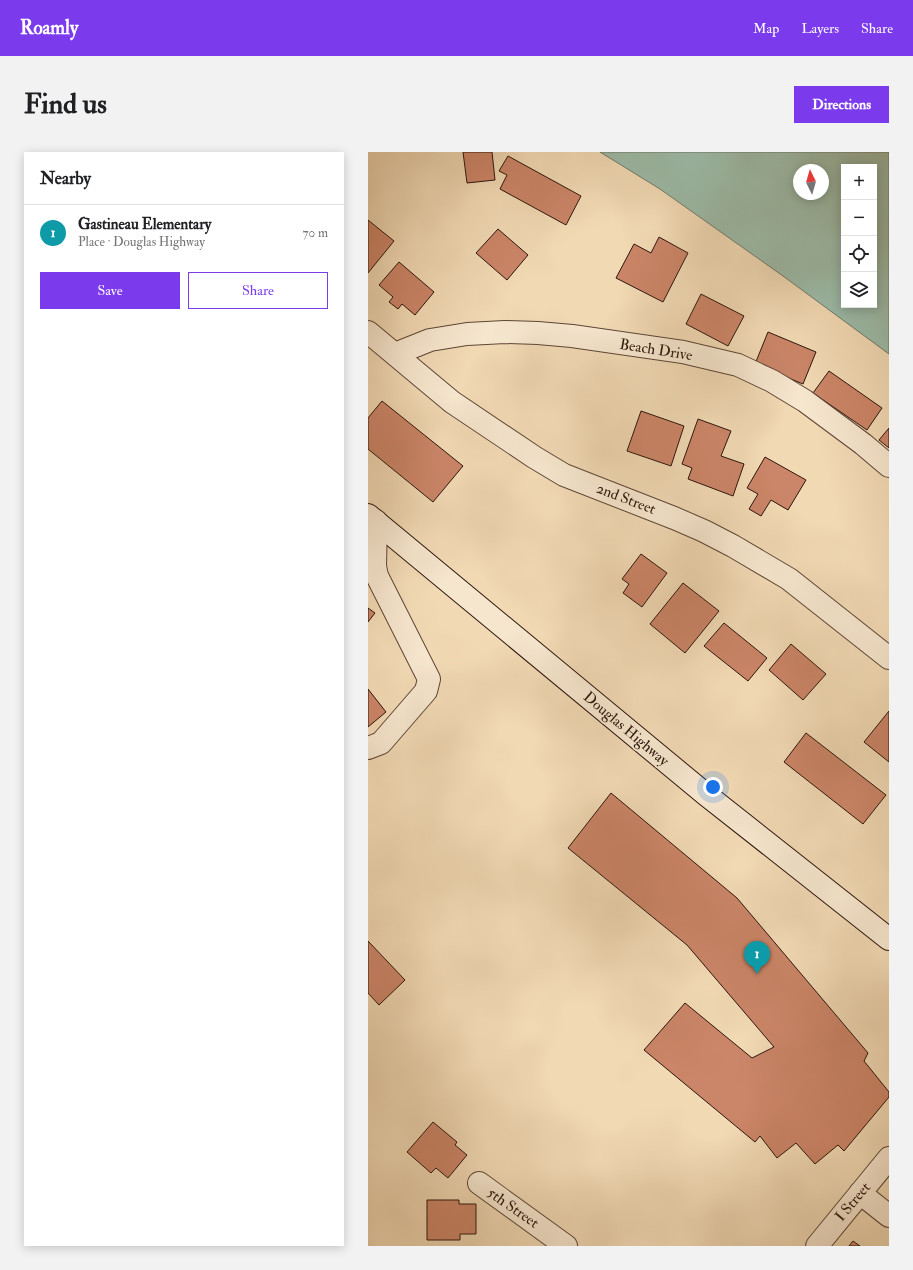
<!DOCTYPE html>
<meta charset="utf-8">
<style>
:root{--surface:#fff;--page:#f2f2f2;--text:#202124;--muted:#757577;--line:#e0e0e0;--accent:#7c3aed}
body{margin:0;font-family:"IM FELL Double Pica",serif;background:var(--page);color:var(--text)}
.controls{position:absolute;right:12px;top:12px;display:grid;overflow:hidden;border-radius:0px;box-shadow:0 2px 10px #0003}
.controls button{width:36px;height:36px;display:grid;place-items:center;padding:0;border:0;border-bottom:1px solid var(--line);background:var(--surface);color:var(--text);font:20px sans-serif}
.compass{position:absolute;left:425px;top:12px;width:36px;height:36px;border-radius:50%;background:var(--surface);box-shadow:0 2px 10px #0003;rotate:355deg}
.you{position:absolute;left:345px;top:635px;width:14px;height:14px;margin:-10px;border:3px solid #fff;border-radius:50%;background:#1a73e8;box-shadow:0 0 0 6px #1a73e833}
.badge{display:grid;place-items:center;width:26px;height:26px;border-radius:50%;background:var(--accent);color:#fff;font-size:13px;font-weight:700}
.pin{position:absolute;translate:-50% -33px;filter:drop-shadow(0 1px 2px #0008)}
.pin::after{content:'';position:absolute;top:21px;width:14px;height:12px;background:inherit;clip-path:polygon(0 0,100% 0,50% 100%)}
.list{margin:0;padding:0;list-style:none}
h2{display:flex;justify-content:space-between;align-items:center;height:52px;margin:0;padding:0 16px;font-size:17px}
h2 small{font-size:13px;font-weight:400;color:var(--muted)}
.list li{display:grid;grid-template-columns:26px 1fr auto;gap:12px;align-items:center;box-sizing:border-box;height:56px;padding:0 16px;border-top:1px solid var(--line)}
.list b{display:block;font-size:15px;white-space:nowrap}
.list p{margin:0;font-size:13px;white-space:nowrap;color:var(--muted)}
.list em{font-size:13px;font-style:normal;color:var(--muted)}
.actions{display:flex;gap:8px;padding:12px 16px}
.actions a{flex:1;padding:9px 0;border:1px solid var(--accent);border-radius:0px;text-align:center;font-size:14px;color:var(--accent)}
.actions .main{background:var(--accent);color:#fff}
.icon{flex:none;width:22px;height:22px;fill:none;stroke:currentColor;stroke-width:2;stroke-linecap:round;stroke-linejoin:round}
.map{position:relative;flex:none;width:521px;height:1094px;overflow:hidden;border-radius:0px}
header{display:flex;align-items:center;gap:24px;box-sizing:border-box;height:56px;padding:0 20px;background:var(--accent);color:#fff}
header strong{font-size:19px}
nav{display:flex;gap:22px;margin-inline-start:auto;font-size:14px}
.intro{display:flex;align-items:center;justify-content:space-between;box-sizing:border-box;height:96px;padding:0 24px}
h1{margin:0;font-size:28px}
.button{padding:10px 18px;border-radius:0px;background:var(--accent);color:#fff;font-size:14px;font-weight:700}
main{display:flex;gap:24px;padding:0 24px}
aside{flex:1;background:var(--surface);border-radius:0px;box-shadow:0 2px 10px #0003}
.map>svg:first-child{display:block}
.water{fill:#9cbba8;stroke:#6f796a;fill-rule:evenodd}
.building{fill:#cb8568;stroke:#2c150c}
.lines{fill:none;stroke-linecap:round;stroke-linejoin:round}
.minor-casing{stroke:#5d4636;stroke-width:24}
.secondary-casing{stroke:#2c150c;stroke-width:24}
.minor{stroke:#f6e6ce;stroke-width:22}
.secondary{stroke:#f6e6ce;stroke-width:22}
.labels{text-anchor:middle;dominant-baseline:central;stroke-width:3.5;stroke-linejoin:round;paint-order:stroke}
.street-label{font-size:15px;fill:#2c150c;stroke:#f6e6ce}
</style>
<header>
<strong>Roamly</strong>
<nav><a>Map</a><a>Layers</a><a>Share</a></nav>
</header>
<div class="intro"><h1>Find us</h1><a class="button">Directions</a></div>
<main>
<aside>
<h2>Nearby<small></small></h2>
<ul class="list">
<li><span class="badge" style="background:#0f9aa8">1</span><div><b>Gastineau Elementary</b><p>Place · Douglas Highway</p></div><em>70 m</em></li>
</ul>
<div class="actions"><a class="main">Save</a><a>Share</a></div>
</aside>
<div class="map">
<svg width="521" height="1094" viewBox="0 0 521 1094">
<rect width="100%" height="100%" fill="#f1d9b4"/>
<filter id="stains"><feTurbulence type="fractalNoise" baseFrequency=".005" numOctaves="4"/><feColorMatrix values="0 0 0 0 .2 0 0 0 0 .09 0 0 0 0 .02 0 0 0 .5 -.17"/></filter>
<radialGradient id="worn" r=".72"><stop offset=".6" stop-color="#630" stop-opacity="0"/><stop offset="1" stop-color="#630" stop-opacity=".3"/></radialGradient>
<path class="water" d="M232,0H521V202L415,124L292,37ZM476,15H506V153H476ZM431,18H455V42H431Z"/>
<path class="building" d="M95,0H124L127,28L99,31Z
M140,4L213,44L198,73L132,37L139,23L131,19Z
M0,68L26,89L0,121Z
M130,77L160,103L139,128L108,101Z
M291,85L320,101L295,150L248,126L266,92L283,101Z
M31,110L66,140L47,163L34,152L30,157L21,150L25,145L11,133Z
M333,142L376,164L360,194L318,172Z
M400,180L448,200L435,232L387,212Z
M461,219L514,256L499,278L445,241Z
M14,249L95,314L65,350L0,297V266Z
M273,259L316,274L303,314L259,299Z
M330,267L363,279L353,304L376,312L365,344L320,327L324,316L314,312Z
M521,276V296L511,288Z
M397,305L438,328L420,358L403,348L393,364L381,357L390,342L379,336Z
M273,402L299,421L274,455L255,441L261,432L254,427Z
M315,431L351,459L317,501L282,472Z
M0,456L7,461L0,470Z
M356,471L399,506L380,529L336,494Z
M423,492L458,522L435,548L401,518Z
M0,537L18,560L0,575Z
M521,559V610L496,590Z
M438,581L518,643L495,672L416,610Z
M243,641L369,746L500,901L496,909L521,940V945L476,999L470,993L447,1012L428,991L409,1006L392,984L387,990L276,898L317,851L384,906L406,895L319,793L200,696Z
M0,789L37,828L11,853L0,841Z
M65,970L89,990L87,993L99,1003L80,1026L68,1016L63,1021L39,1000Z
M59,1048H91V1052H108V1082H92V1088H59Z
M485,1089L492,1094H481Z"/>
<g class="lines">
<g class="minor-casing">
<path id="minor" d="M0,180L84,250L166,305L196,323L306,366L336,379L365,394L421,427L521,506
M27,202L62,188L99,182L137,180L170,181L204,184L315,200L370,213L404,229L437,249L495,292L521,314
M0,596L13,591L58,539L61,527L9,424L7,414L8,369
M111,1031L198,1094
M492,1041L521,1064
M449,1094L521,1006"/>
</g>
<g class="secondary-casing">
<path id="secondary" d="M0,363L336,641L521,787"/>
</g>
<use href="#minor" class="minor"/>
<use href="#secondary" class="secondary"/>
</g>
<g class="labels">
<g class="street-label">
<text transform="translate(288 198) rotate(9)">Beach Drive</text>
<text transform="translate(258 347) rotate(21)">2nd Street</text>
<text transform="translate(258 577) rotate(40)">Douglas Highway</text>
<text transform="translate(485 1050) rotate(-50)">I Street</text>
<text transform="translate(145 1056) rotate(35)">5th Street</text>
</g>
</g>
<rect width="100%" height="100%" filter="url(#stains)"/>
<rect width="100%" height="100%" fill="url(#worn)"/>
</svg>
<div class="controls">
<button>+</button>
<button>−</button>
<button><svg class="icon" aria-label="locate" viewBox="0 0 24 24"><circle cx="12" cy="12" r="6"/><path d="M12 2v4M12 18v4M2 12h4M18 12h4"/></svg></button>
<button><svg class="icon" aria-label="layers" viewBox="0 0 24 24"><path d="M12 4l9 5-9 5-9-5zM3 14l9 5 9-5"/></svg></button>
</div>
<svg class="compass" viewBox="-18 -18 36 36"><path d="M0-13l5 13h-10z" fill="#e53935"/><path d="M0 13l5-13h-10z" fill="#757577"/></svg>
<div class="you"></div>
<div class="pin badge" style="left:389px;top:822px;background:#0f9aa8">1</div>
</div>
</main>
